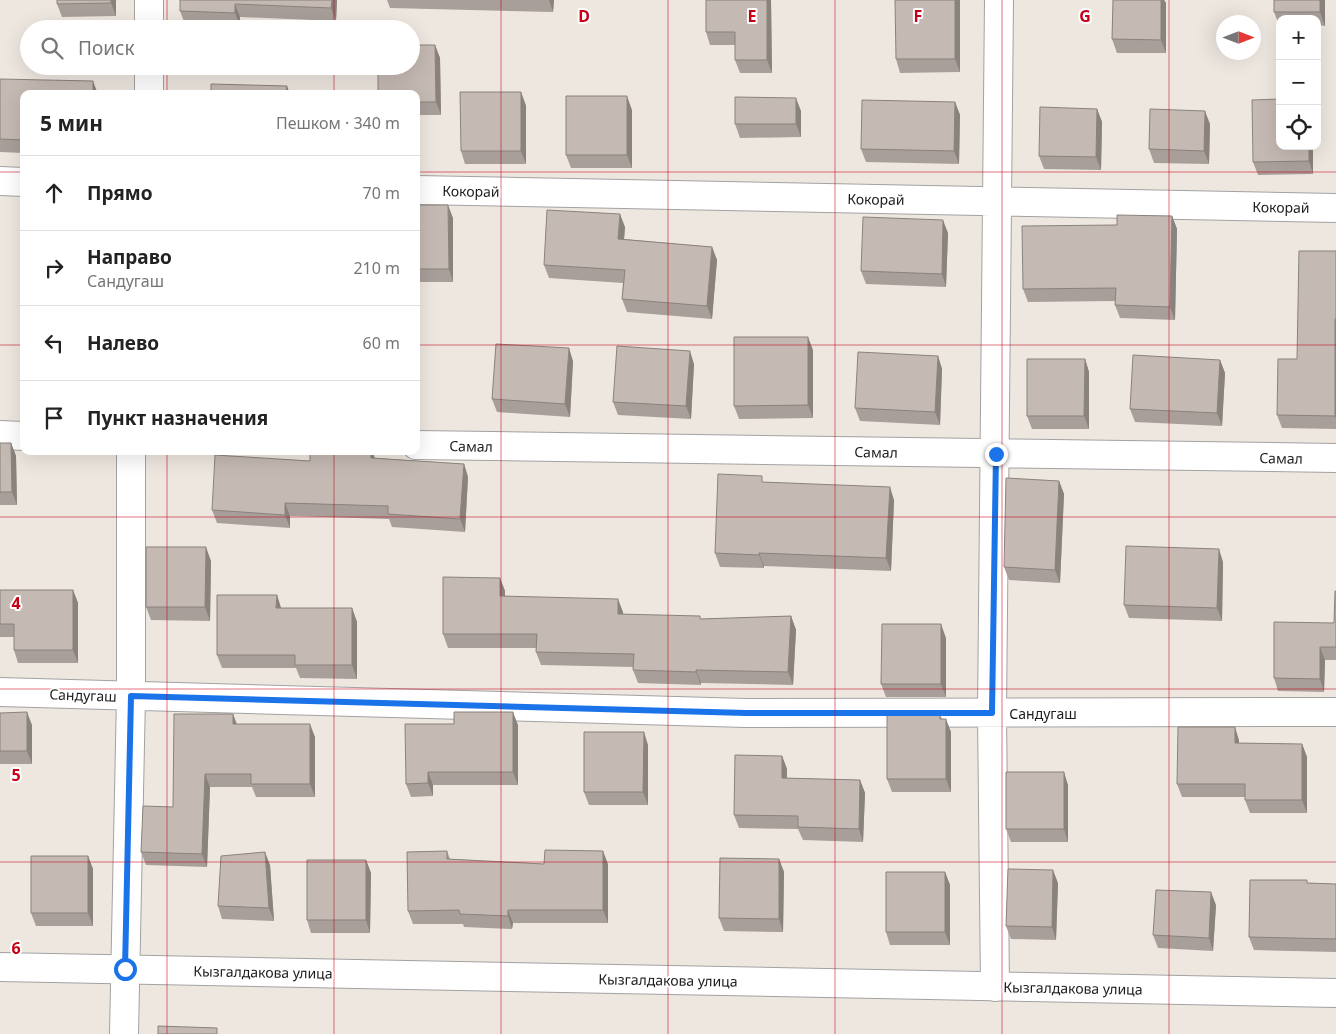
<!DOCTYPE html>
<html lang="ru">
<meta charset="utf-8">
<style>
:root{--surface:#fff;--page:#f6f6f6;--text:#222;--muted:#767676;--line:#e0e0e0}
body{margin:0;font-family:"Noto Sans",sans-serif;background:var(--page);color:var(--text)}
.controls{position:absolute;right:15px;top:15px;display:grid;overflow:hidden;border-radius:10px;box-shadow:0 5px 20px #0002}
.controls button{width:45px;height:45px;display:grid;place-items:center;padding:0;border:0;border-bottom:1px solid var(--line);background:var(--surface);color:var(--text);font:25px sans-serif}
.compass{position:absolute;left:1216px;top:15px;width:45px;height:45px;border-radius:50%;background:var(--surface);box-shadow:0 5px 20px #0002;rotate:90deg}
.stop{position:absolute;width:15px;height:15px;margin:-11px;border:4px solid #1a73e8;border-radius:50%;background:#fff}
.stop.end{background:#1a73e8;border-color:#fff;box-shadow:0 1px 5px #0008}
.list{margin:0;padding:0;list-style:none}
h2{display:flex;justify-content:space-between;align-items:center;height:65px;margin:0;padding:0 20px;font-size:21px}
h2 small{font-size:16px;font-weight:400;color:var(--muted)}
.list li{display:grid;grid-template-columns:32px 1fr auto;gap:15px;align-items:center;box-sizing:border-box;height:75px;padding:0 20px;border-top:1px solid var(--line)}
.list b{display:block;font-size:19px;white-space:nowrap}
.list p{margin:0;font-size:16px;white-space:nowrap;color:var(--muted)}
.list em{font-size:16px;font-style:normal;color:var(--muted)}
.icon{flex:none;width:28px;height:28px;fill:none;stroke:currentColor;stroke-width:2;stroke-linecap:round;stroke-linejoin:round}
.map{position:relative;flex:none;width:1336px;height:1034px;overflow:hidden}
.search{position:absolute;background:var(--surface);box-shadow:0 5px 20px #0002;left:20px;top:20px;width:400px;height:55px;display:flex;align-items:center;gap:12px;box-sizing:border-box;padding:0 18px;border-radius:28px;color:var(--muted);font-size:19px}
.panel{position:absolute;background:var(--surface);box-shadow:0 5px 20px #0002;left:20px;top:90px;width:400px;height:365px;border-radius:10px}
.map>svg:first-child{display:block}
.lines{fill:none;stroke-linecap:round;stroke-linejoin:round}
.minor-casing{stroke:#a2a2a2;stroke-width:30}
.minor{stroke:#fff;stroke-width:28}
.wall{fill:#a99f9a}
.shaded-wall{fill:#8a827d}
.building{fill:#c5b9b3;stroke:#8a827d}
.route{stroke:#1a73e8;stroke-width:6}
.grid{fill:none;stroke:#c70018;stroke-width:1;stroke-opacity:0.55}
.labels{text-anchor:middle;dominant-baseline:central;stroke-width:4;stroke-linejoin:round;paint-order:stroke}
.street-label{font-size:14px;fill:#1b1b1b;stroke:#fff}
.grid-label{font-size:16px;text-anchor:middle;font-weight:bold;fill:#c70018;stroke:#fff;stroke-width:4;stroke-linejoin:round;paint-order:stroke}
</style>
<div class="map">
<svg width="1336" height="1034" viewBox="0 0 1336 1034">
<rect width="100%" height="100%" fill="#eee7e0"/>
<g class="lines">
<g class="minor-casing">
<path id="minor" d="M149,0V29
M149,66V94
M0,181L24,182
M416,190L1336,208
M0,435L24,436
M416,445L1336,458
M0,692L746,713L1336,712
M0,967L1336,993
M995,987L992,713L999,0
M124,1034L131,696V451"/>
</g>
<use href="#minor" class="minor"/>
</g>
<path class="wall" d="M57,0H116V16L62,17L57,4Z
M180,0H337L336,21L240,17V26L185,24L180,11Z
M387,0H554L553,12L390,8Z
M706,0H771L772,73H740L735,60V45H710L706,32Z
M960,0V72L900,73L896,59Z
M1113,0H1164L1166,3V53H1117L1112,39Z
M1325,0V26L1317,25V19H1280V25H1279L1274,12Z
M435,45L440,58L441,115H416V94Z
M0,79L24,94V153L0,152Z
M521,92L526,106V164H465L461,151Z
M955,102L960,115L959,164L866,162L861,149Z
M1097,109L1102,122L1101,170L1044,169L1039,156Z
M632,110V168H571L566,155Z
M801,111V137L740,138L735,124Z
M1210,124L1209,164L1154,163L1149,149Z
M1313,146V174L1258,175L1253,162Z
M416,205L453,218V282H416Z
M1172,216L1177,229L1175,320L1120,318L1115,305V301L1028,302L1023,289L1117,225Z
M625,227L624,239L712,247L717,260L712,319L627,312L622,299L623,283L549,278L544,265Z
M948,233L946,287L866,284L861,271Z
M1336,251V429L1282,428L1277,415Z
M813,350V418L739,419L734,406Z
M938,356L942,369L940,425L860,421L855,408Z
M1085,359L1089,372V429H1032L1027,416Z
M1220,360L1225,373L1222,426L1135,422L1130,409Z
M573,361L570,417L497,412L492,399Z
M694,364L691,419L618,415L613,402Z
M0,443H11L16,456L17,505H0Z
M310,451H372L375,458L464,464L468,477L465,532L392,527L389,519L290,516V528L217,523L212,510L310,461Z
M1059,481L1064,494L1060,583L1009,580L1004,567Z
M764,482L894,500L891,571L764,566V568L720,567L715,553Z
M211,561L210,621L151,620L146,607Z
M1223,562L1222,621L1129,618L1124,605Z
M500,578L505,591V596L623,612V614L701,619L791,616L796,630L793,685L701,683V685L638,683L633,670V667L541,665L536,652V648H448L443,634Z
M0,590H73L78,603V663H18L14,650V637H0Z
M1336,591V660H1325L1324,692L1278,691L1274,678L1334,623Z
M277,595L281,608H352L357,622V679L300,678L296,668H222L217,655Z
M946,638V697H886L881,684Z
M0,713L32,725V764H0Z
M233,714L236,724L315,737V797H256L252,787H210L207,867L146,865L141,852L173,807Z
M940,715L942,719L951,732V792H892L887,779Z
M454,724L518,725V785H433V796L411,797L406,784Z
M1239,740V743L1302,744L1307,757V813H1250L1245,800V797H1182L1177,784Z
M648,745V805H589L584,792Z
M782,756L787,769V778L860,780L865,793L863,842L803,840L798,829L739,828L734,815Z
M1068,785V842H1011L1006,829Z
M447,851L450,859L544,864H608V923H513L512,929L464,927L463,924H413L408,911Z
M88,856L93,869V926H36L31,913Z
M779,859L784,872L783,932L724,931L719,918Z
M366,860L371,873L370,933H311L307,920Z
M270,865L274,921L222,919L218,906Z
M945,872L950,885V945H890L886,932Z
M1058,883L1056,940L1011,939L1006,926Z
M1308,883L1336,884V952L1254,950L1249,937Z
M1216,905L1213,951L1158,948L1153,935Z"/>
<path class="shaded-wall" d="M111,0H116V16L111,3Z
M332,0H337L336,21L331,8Z
M549,0H554L553,12Z
M767,0H771L772,73L767,60Z
M955,0H960V72L955,59Z
M1161,0H1164L1166,3V53L1161,40Z
M1320,0H1325V26L1320,12Z
M235,4L240,17V26L235,13Z
M435,45L440,58L441,115L436,102Z
M93,81L98,94H93Z
M287,86L290,94H286Z
M521,92L526,106V164L521,151Z
M627,96L632,110V168L627,155Z
M796,98L801,111V137L796,124Z
M955,102L960,115L959,164L954,151Z
M1097,109L1102,122L1101,170L1096,157Z
M1205,111L1210,124L1209,164L1204,151Z
M1309,146H1313V174L1309,161Z
M448,205L453,218V282L449,269Z
M620,214L625,227L623,252L618,239Z
M1172,216L1177,229L1175,320L1170,307Z
M943,220L948,233L946,287L942,274Z
M712,247L717,260L712,319L707,306Z
M1335,319L1336,322V419L1335,416Z
M808,337L813,350V418L808,405Z
M569,348L573,361L570,417L565,404Z
M690,351L694,364L691,419L686,406Z
M938,356L942,369L940,425L935,412Z
M1085,359L1089,372V429L1084,416Z
M1220,360L1225,373L1222,426L1217,413Z
M11,443L16,456L17,505L12,492Z
M371,451H372L376,462L371,458Z
M464,464L468,477L465,532L460,519Z
M1059,481L1064,494L1060,583L1055,570Z
M890,487L894,500L891,571L886,558Z
M285,503L290,516V528L285,515Z
M206,547L211,561L210,621L205,607Z
M1219,549L1223,562L1222,621L1217,608Z
M759,553L764,566V568L759,555Z
M500,578L505,591V609L500,596Z
M73,590L78,603V663L73,650Z
M277,595L281,608H276Z
M618,599L623,612V627L618,614Z
M352,608L357,622V679L352,665Z
M791,616L796,630L793,685L788,672Z
M941,624L946,638V697L941,684Z
M1320,647L1325,660L1324,692L1320,679Z
M696,670L701,683V685L696,672Z
M27,712L32,725V764L27,751Z
M513,712L518,725V785L513,772Z
M233,714L238,727L233,724Z
M946,719L951,732V792L946,779Z
M310,724L315,737V797L310,784Z
M1235,727L1239,740V756L1235,743Z
M644,732L648,745V805L643,792Z
M1302,744L1307,757V813L1302,800Z
M782,756L787,769L786,791L782,778Z
M428,772L433,785V796L428,783Z
M1064,772L1068,785V842L1064,829Z
M205,774L210,787L207,867L202,854Z
M860,780L865,793L863,842L859,829Z
M603,851L608,864V923L603,910Z
M265,852L270,865L274,921L269,908Z
M88,856L93,869V926L88,913Z
M779,859L784,872L783,932L779,919Z
M366,860L371,873L370,933L366,920Z
M1053,870L1058,883L1056,940L1052,927Z
M945,872L950,885V945L945,932Z
M1211,892L1216,905L1213,951L1209,938Z
M508,910L513,923L512,929L508,916Z"/>
<path class="building" d="M57,0H111V3L57,4Z
M180,0H332L331,8L235,4V13L180,11Z
M706,0H767V60H735V32H706Z
M895,0H955V59H896Z
M1113,0H1161V40L1112,39Z
M1274,0H1320V12H1274Z
M411,45H435L436,102H416V94H378V66H411Z
M0,79L93,81V94H24V140L0,139Z
M211,84L287,86L286,94H211Z
M460,92H521V151H461Z
M566,96H627V155H566Z
M735,97L796,98V124H735Z
M1280,99V146H1309V161L1253,162L1252,100Z
M862,100L955,102L954,151L861,149Z
M1040,107L1097,109L1096,157L1039,156Z
M1150,109L1205,111L1204,151L1149,149Z
M416,205H448L449,269H416Z
M547,210L620,214L618,239L712,247L707,306L622,299L625,270L544,265Z
M1117,215L1172,216L1170,307L1115,305L1116,288L1023,289L1022,226L1117,225Z
M863,217L943,220L942,274L861,271Z
M1299,251H1336V319H1335V416L1277,415L1278,359H1297Z
M734,337H808V405L734,406Z
M496,344L569,348L565,404L492,399Z
M617,346L690,351L686,406L613,402Z
M858,352L938,356L935,412L855,408Z
M1133,355L1220,360L1217,413L1130,409Z
M1027,359H1085L1084,416H1027Z
M0,443H11L12,492H0Z
M310,451H371V458L464,464L460,519L388,514V506L285,503V515L212,510L215,455L310,461Z
M718,474L762,476V482L890,487L886,558L759,553V555L715,553Z
M1006,478L1059,481L1055,570L1004,567Z
M1126,546L1219,549L1217,608L1124,605Z
M146,547H206L205,607H146Z
M443,577L500,578V596L618,599V614L700,616V619L791,616L788,672L696,670V672L633,670L634,654L536,652L537,634H443Z
M0,590H73V650H14V624H0Z
M1335,591H1336V647H1320V679L1274,678V622L1334,623Z
M217,595H277L276,608H352V665H295V655H217Z
M882,624H941V684H881Z
M27,712V751H0V713Z
M454,712H513V772H428V783L406,784L405,724H454Z
M174,714H233V724H310V784H251V774H205L202,854L141,852L143,806L173,807Z
M887,715H940V719H946V779H887Z
M1178,727H1235V743L1302,744V800H1245V784H1177Z
M584,732H644L643,792H584Z
M735,755L782,756V778L860,780L859,829L798,827V816L734,815Z
M1006,772H1064V829H1006Z
M545,850L603,851V910H508V916L460,914L459,910L408,911L407,852L447,851V859L544,864Z
M265,852L269,908L218,906L221,856Z
M31,856H88V913H31Z
M720,858L779,859V919L719,918Z
M307,860H366V920H307Z
M1008,869L1053,870L1052,927L1006,926Z
M886,872H945V932H886Z
M1250,880H1307V883L1336,884V939L1249,937Z
M1156,890L1211,892L1209,938L1153,935Z
M158,1026L217,1028V1034H158Z"/>
<g class="lines">
<path class="route" d="M125,969L131,696L746,713H992L996,454"/>
</g>
<path class="grid" d="M167,0V29M334,0V29M501,0V1034M668,0V1034M835,0V1034M1002,0V1034M1169,0V1034M167,66V94M334,66V94M0,172H24M416,172H1336M0,345H24M416,345H1336M167,451V1034M334,451V1034M0,517H1336M0,689H1336M0,862H1336"/>
<g class="labels">
<g class="street-label">
<text transform="translate(471 191) rotate(1)">Кокорай</text>
<text transform="translate(876 199) rotate(1)">Кокорай</text>
<text transform="translate(1281 207) rotate(1)">Кокорай</text>
<text transform="translate(471 446) rotate(1)">Самал</text>
<text transform="translate(876 452) rotate(1)">Самал</text>
<text transform="translate(1281 458) rotate(1)">Самал</text>
<text transform="translate(83 695) rotate(2)">Сандугаш</text>
<text x="1043" y="713">Сандугаш</text>
<text transform="translate(263 972) rotate(1)">Кызгалдакова улица</text>
<text transform="translate(668 980) rotate(1)">Кызгалдакова улица</text>
<text transform="translate(1073 988) rotate(1)">Кызгалдакова улица</text>
</g>
</g>
<g class="grid-label">
<text x="584" y="22">D</text>
<text x="752" y="22">E</text>
<text x="918" y="22">F</text>
<text x="1085" y="22">G</text>
<text x="16" y="609">4</text>
<text x="16" y="781">5</text>
<text x="16" y="954">6</text>
</g>
</svg>
<div class="controls">
<button>+</button>
<button>−</button>
<button><svg class="icon" aria-label="locate" viewBox="0 0 24 24"><circle cx="12" cy="12" r="6"/><path d="M12 2v4M12 18v4M2 12h4M18 12h4"/></svg></button>
</div>
<svg class="compass" viewBox="-18 -18 36 36"><path d="M0-13l5 13h-10z" fill="#e53935"/><path d="M0 13l5-13h-10z" fill="#767676"/></svg>
<div class="stop" style="left:125px;top:969px"></div>
<div class="stop end" style="left:996px;top:454px"></div>
<div class="search"><svg class="icon" aria-label="search" viewBox="0 0 24 24"><circle cx="10" cy="10" r="6"/><path d="M15 15l6 6"/></svg>Поиск</div>
<section class="panel">
<h2>5 мин<small>Пешком · 340 m</small></h2>
<ul class="list">
<li><svg class="icon" aria-label="ahead" viewBox="0 0 24 24"><path d="M12 20V5M6 11l6-6 6 6"/></svg><div><b>Прямо</b></div><em>70 m</em></li>
<li><svg class="icon" aria-label="right" viewBox="0 0 24 24"><path d="M7 20v-9h11M14 6l5 5-5 5"/></svg><div><b>Направо</b><p>Сандугаш</p></div><em>210 m</em></li>
<li><svg class="icon" aria-label="left" viewBox="0 0 24 24"><path d="M17 20v-9H6M10 6l-5 5 5 5"/></svg><div><b>Налево</b></div><em>60 m</em></li>
<li><svg class="icon" aria-label="arrive" viewBox="0 0 24 24"><path d="M6 21V4h12l-3 4 3 4H6"/></svg><div><b>Пункт назначения</b></div></li>
</ul>
</section>
</div>
